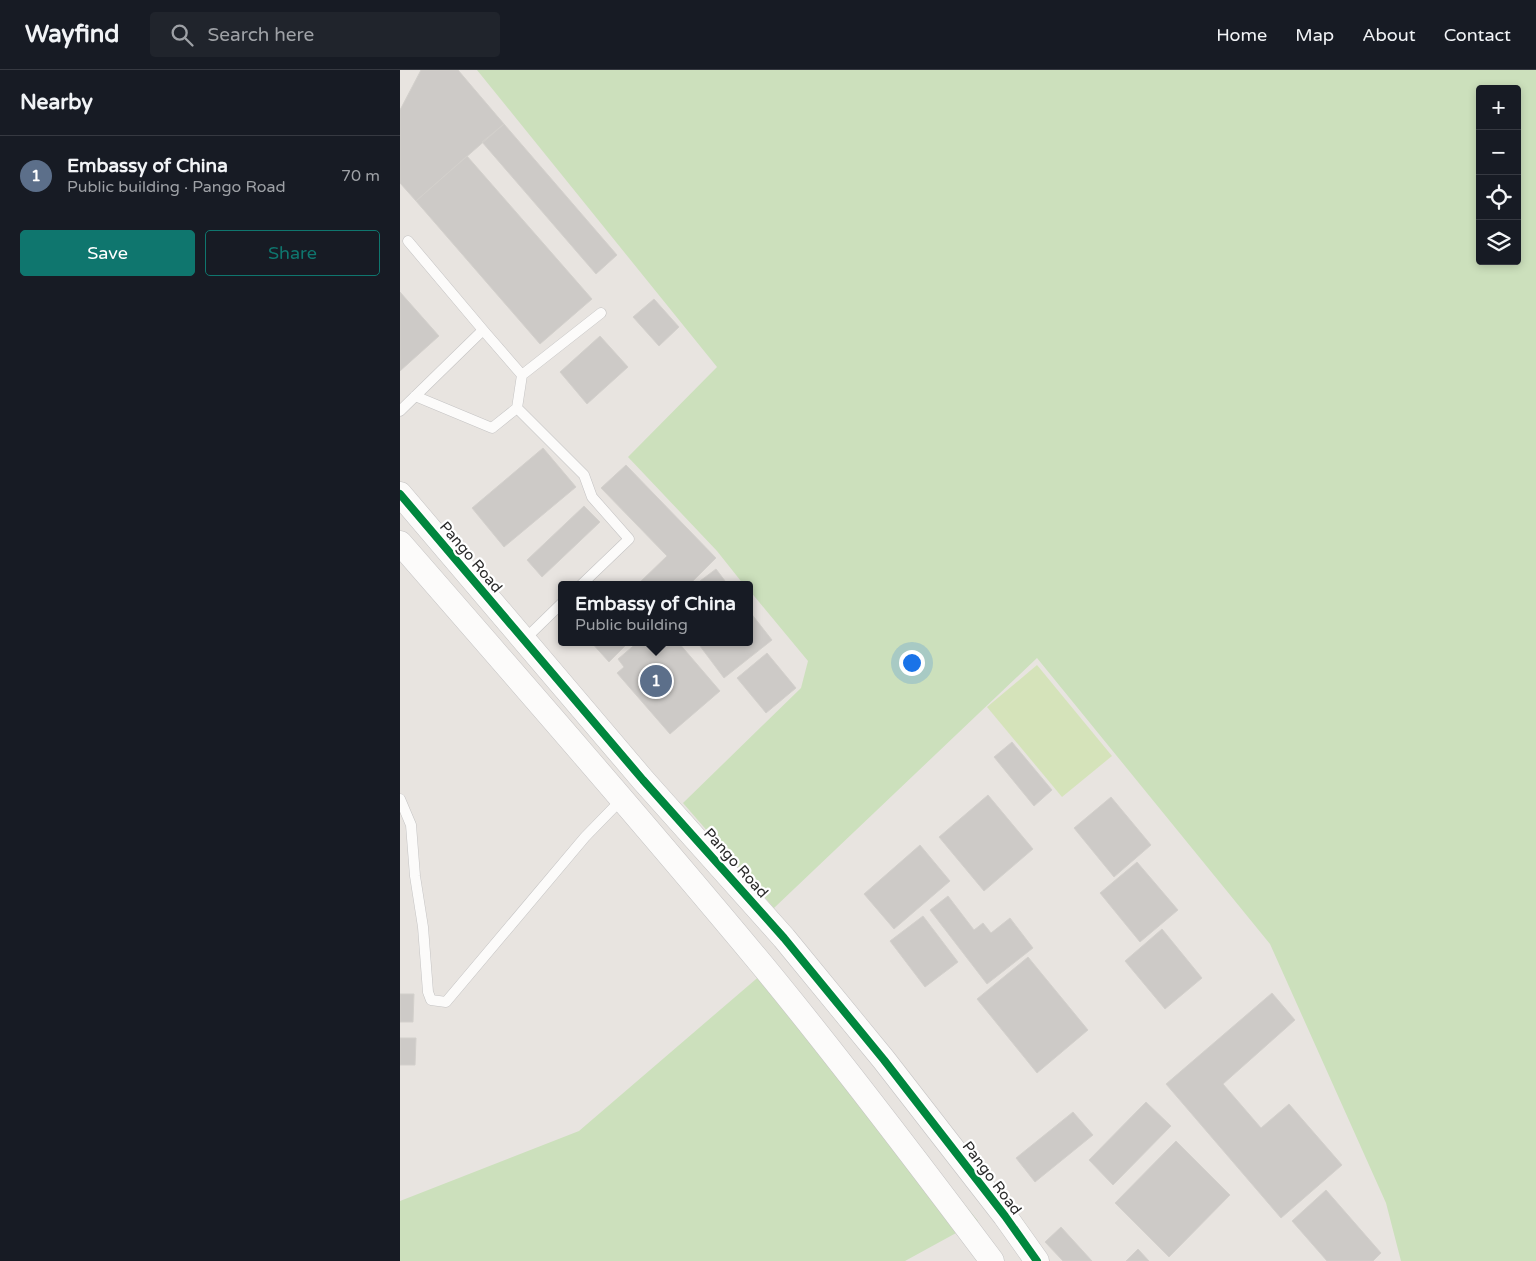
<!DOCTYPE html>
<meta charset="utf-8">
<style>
:root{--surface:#171b24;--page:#20242c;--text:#f1f3f6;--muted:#9ea1a6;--line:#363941;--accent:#0f766e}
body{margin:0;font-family:"Varela Round",sans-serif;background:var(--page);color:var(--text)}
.controls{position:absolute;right:15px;top:15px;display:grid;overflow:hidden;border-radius:5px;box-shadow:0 2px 8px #0003}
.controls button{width:45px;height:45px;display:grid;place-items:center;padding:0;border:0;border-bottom:1px solid var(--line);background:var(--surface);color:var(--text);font:25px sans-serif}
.you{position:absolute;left:511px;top:592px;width:18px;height:18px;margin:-12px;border:4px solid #fff;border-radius:50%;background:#1a73e8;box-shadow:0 0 0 8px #1a73e833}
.badge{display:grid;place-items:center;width:32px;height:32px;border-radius:50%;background:var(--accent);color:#fff;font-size:16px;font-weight:700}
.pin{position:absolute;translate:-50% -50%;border:2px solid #fff;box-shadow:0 1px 5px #0006}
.popup{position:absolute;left:158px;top:511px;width:195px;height:65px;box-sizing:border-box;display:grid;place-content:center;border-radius:5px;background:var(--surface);filter:drop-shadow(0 1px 4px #0005);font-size:16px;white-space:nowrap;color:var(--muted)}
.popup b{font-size:19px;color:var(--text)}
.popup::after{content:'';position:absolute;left:50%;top:100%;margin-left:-10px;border:10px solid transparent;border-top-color:var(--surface)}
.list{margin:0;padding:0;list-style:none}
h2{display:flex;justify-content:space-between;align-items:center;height:65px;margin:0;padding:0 20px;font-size:21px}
h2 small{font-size:16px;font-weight:400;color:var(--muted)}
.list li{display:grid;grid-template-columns:32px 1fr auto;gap:15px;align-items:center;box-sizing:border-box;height:80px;padding:0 20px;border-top:1px solid var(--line)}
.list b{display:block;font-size:19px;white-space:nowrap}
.list p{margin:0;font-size:16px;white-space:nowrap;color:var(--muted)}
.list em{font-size:16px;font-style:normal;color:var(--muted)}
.actions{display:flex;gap:10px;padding:15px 20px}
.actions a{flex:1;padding:11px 0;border:1px solid var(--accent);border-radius:5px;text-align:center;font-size:18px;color:var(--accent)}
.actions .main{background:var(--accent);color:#fff}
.icon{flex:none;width:28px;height:28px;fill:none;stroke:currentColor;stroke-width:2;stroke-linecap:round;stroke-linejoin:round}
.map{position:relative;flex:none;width:1136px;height:1191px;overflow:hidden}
header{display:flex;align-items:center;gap:30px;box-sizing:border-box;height:70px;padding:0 25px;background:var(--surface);border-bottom:1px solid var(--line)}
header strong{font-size:24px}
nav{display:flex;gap:28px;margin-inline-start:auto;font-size:18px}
.search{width:350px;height:45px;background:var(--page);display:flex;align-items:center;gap:12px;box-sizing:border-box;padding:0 18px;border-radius:5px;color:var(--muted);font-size:19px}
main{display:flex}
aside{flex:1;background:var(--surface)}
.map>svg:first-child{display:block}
.green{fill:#cce0bc;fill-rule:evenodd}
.pitch{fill:#d5e3ba}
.building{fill:#cdcac7;stroke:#d3d0cc}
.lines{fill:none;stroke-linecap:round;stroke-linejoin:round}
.service-casing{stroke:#c4c3c3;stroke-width:11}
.tertiary-casing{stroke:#c4c3c3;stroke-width:25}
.service{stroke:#fcfbfa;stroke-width:10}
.tertiary{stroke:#fcfbfa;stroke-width:24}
.cycleway-casing{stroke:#fff;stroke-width:11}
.cycleway{stroke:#00873e;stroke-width:8}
.labels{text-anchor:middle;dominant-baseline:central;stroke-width:4.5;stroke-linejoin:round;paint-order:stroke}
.street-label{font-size:15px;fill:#2a2a2a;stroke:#fff}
</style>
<header>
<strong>Wayfind</strong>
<div class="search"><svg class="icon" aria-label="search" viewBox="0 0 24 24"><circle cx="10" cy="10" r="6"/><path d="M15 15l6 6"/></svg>Search here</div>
<nav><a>Home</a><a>Map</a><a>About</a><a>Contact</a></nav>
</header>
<main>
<aside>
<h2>Nearby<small></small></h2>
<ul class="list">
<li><span class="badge" style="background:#5c6f8a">1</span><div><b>Embassy of China</b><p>Public building · Pango Road</p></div><em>70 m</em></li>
</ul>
<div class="actions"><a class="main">Save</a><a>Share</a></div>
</aside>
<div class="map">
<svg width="1136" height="1191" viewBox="0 0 1136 1191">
<rect width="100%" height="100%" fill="#e8e4e0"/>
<path class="green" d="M77,0H1136V1191H1001L986,1133L870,874L637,588L374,838L283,733L401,618L408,591L350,521V515H344L317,481L228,387L317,297ZM1080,19H1117V191H1080Z
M370,897L472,1020L578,1151L505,1191H0V1131L179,1061Z"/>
<path class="pitch" d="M637,595L712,686L662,727L587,637Z"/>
<path class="building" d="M21,0H58L104,54L16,131L0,113V40Z
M104,54L217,185L196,204L82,72Z
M67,86L192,229L140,274L16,131Z
M0,222L39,266L0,301Z
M254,229L279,257L259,276L233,247Z
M200,266L228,297L187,334L160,302Z
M143,378L176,417L104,477L72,438Z
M226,395L316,488L289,515H237L267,486L201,418Z
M184,436L200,452L142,507L127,490Z
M316,499L328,515H302L300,511Z
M350,542L372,570L324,608L297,572H350Z
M191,572H229L209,592Z
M238,572L251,574L278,572L320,621L270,664L217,603L224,597L218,589Z
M367,583L396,618L366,643L337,608Z
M612,672L652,720L634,736L594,687Z
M588,725L633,779L584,821L539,767Z
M711,727L751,775L714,807L674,758Z
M520,775L550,811L494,859L464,824Z
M737,792L778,840L740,872L700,823Z
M548,826L574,860L583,853L591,863L610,848L633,878L587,914L530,840Z
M523,846L558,892L525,917L490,871Z
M762,859L802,908L765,939L725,891Z
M628,887L688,960L637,1003L577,929Z
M872,923L895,950L823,1014L861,1058L889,1034L942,1095L881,1148L766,1014Z
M0,924H14L13,952H0Z
M0,968H16L15,995H0Z
M746,1032L771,1056L713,1115L689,1090Z
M673,1042L693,1065L635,1112L616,1088Z
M776,1071L830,1125L769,1187L715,1133Z
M926,1120L981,1183L973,1191H927L892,1151Z
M661,1157L692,1191H663L645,1172Z
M738,1179L749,1191H726Z"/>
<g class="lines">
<g class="service-casing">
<path id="service" d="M122,305L201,243
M15,326L92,358L117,338L122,305L83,260
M117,338L184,405L192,427L229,469L181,515
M0,341L83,260L8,171
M124,570L162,533
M0,729L11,755L15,806L23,857L28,922L31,930L46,932L185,767L222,729"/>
</g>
<g class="tertiary-casing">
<path id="tertiary" d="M0,424L243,710L384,868L484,990L605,1146L637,1191
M0,473C122,613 244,753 363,896C442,992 517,1091 592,1191"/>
</g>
<use href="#service" class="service"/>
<use href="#tertiary" class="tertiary"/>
<g class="cycleway-casing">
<path id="cycleway" d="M0,424L243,710L384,868L484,990L605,1146L637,1191"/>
</g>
<use href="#cycleway" class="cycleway"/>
</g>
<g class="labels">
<g class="street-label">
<text transform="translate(71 487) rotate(50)">Pango Road</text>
<text transform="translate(336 793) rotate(48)">Pango Road</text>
<text transform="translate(592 1108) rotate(53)">Pango Road</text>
</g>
</g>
</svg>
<div class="controls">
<button>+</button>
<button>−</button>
<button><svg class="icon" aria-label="locate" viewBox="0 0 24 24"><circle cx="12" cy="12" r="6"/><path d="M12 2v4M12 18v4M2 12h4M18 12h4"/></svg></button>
<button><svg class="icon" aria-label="layers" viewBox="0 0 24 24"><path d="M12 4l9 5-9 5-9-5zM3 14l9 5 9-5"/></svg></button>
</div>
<div class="you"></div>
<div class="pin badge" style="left:256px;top:611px;background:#5c6f8a">1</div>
<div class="popup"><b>Embassy of China</b>Public building</div>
</div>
</main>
